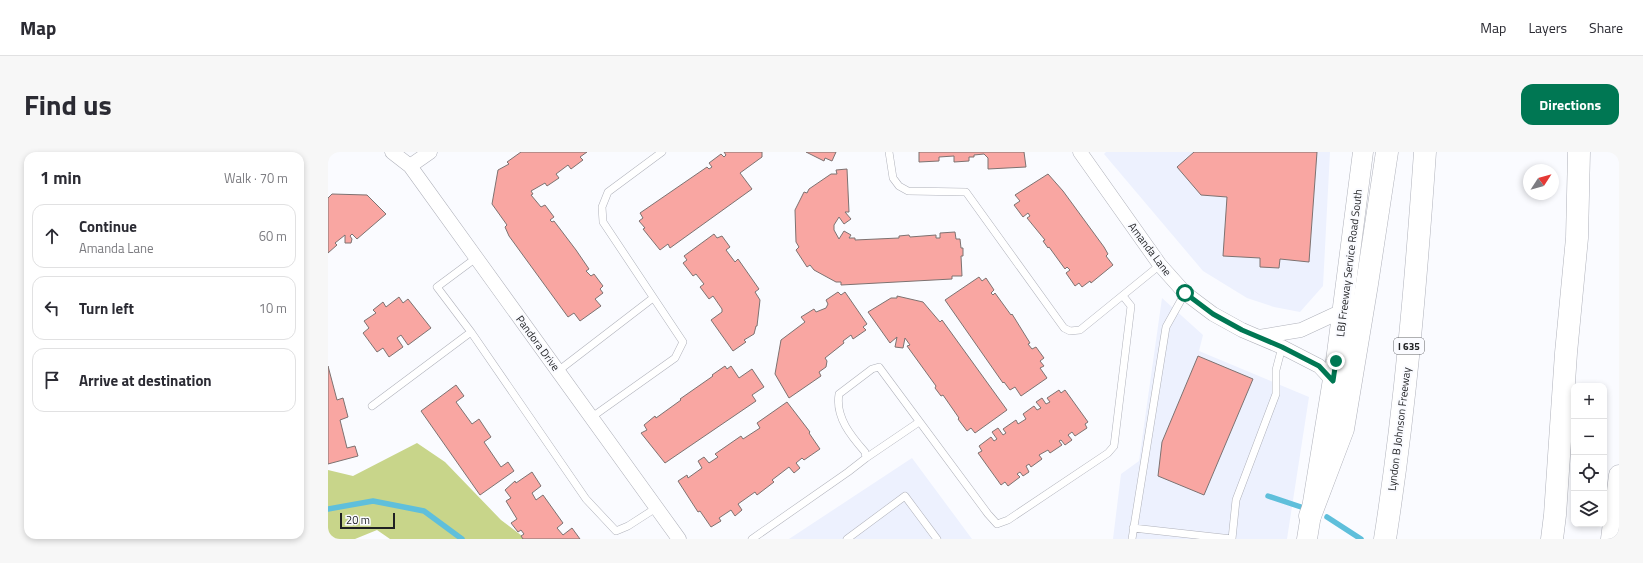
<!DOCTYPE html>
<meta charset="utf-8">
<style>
:root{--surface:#fff;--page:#f7f7f7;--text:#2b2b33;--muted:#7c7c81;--line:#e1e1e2;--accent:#007753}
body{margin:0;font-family:"Titillium Web",sans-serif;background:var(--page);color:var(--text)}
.controls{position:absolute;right:12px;bottom:12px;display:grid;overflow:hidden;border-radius:8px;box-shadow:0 2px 6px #0003}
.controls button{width:36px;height:36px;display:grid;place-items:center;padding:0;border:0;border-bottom:1px solid var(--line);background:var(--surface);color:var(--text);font:20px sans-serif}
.compass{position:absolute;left:1195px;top:12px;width:36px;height:36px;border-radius:50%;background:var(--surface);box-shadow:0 2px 6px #0003;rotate:54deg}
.scale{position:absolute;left:12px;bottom:10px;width:55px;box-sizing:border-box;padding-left:4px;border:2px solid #1f2023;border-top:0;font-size:11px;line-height:14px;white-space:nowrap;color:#1f2023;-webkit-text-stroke:3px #fafbff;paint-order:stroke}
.stop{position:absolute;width:12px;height:12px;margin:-9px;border:3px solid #007753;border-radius:50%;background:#fff}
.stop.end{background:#007753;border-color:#fff;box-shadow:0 1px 4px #0008}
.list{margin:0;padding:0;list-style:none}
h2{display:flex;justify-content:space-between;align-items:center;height:52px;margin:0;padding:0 16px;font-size:17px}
h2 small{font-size:13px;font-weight:400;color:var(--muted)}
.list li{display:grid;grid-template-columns:26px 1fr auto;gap:12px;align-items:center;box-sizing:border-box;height:64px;margin:0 8px 8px;padding:0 8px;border:1px solid var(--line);border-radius:12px}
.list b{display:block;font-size:15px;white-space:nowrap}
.list p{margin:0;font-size:13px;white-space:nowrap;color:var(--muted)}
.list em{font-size:13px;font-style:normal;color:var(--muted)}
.icon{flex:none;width:22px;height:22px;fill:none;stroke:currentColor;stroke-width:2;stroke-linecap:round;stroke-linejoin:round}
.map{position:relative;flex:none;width:1291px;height:387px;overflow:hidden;border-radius:12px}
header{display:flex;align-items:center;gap:24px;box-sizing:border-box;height:56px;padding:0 20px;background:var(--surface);border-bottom:1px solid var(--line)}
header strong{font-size:19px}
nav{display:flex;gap:22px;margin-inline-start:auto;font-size:14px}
.intro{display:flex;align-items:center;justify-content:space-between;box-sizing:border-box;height:96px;padding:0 24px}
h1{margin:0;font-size:28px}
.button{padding:10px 18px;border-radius:12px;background:var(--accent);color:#fff;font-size:14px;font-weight:700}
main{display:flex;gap:24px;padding:0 24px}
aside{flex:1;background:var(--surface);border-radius:12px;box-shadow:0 2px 6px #0003}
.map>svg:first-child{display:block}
.built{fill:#edf1fe}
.forest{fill:#c8d58a}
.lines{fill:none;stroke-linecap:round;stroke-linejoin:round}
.stream{stroke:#5fbfdb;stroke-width:5.5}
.building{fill:#f9a6a2;stroke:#7d7271}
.service-casing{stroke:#b0b2bb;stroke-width:8}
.minor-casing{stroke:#b0b2bb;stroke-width:15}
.secondary-casing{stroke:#b0b2bb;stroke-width:21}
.motorway-casing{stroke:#b0b2bb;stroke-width:23}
.service{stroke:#fff;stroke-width:7}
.minor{stroke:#fff;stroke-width:14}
.secondary{stroke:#fff;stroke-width:20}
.motorway{stroke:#fff;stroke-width:22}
.route{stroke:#007753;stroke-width:5}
.labels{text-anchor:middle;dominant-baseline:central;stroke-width:4;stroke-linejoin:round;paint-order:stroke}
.shield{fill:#fafbff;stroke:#616265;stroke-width:1}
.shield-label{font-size:10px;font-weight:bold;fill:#1f2023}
.street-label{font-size:11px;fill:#1f2023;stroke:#fafbff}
</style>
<header>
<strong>Map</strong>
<nav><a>Map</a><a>Layers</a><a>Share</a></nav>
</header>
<div class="intro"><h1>Find us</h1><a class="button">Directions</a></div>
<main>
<aside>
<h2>1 min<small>Walk · 70 m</small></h2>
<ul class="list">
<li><svg class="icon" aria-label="ahead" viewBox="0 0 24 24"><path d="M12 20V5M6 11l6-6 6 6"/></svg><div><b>Continue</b><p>Amanda Lane</p></div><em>60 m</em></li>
<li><svg class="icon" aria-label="left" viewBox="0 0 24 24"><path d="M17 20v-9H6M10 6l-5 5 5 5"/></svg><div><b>Turn left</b></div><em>10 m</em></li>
<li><svg class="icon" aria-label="arrive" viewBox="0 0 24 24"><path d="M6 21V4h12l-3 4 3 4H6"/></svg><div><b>Arrive at destination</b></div></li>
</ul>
</aside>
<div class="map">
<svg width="1291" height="387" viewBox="0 0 1291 387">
<rect width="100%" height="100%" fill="#fafbff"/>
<path class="built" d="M778,0H1002L995,134L972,160L946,155L919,146L875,119L776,2Z
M834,146L875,183L871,199L981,245L959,387H785L793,322L811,309Z
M584,306L644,387H461Z"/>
<path class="forest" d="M89,291L117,310L173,368L198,387H62L49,378L27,387H0V318L25,324Z"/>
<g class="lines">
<path class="stream" d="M940,344L973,355
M0,357L45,349L96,359L134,387
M999,365L1033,387"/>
</g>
<path class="building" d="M193,0H259L252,5L255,8L243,17L240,13L228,22L231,26L219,34L217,31L203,39L205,42L203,43L213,55L217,53L226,65L222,68L224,70L226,69L248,98L261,117L258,119L263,124L266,122L275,134L272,137L275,141L267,147L273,154L252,169L246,161L240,165L181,84L177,75L179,73L164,52L170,18L181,12L179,10Z
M396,0H434V5L412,21L424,37L342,96L340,92L332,98L315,77L317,76L311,69L315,66L312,61L379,15L381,17L384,15L381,11L393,2L396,5L398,3Z
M478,0H508L504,9L497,6L496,9Z
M591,0H696L698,15L660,17V6L656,2L646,3V5H641V9L626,10V4L611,5V9L591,10Z
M866,0H989L981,110L952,107L951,116L932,115V106L895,104L899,45L873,43L849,15Z
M519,17L521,60H517L523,67L516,72L511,65L506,73V78L511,87L516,79L523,83L521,86H527V88L571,86V84L581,83L582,85L608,83V86H612V81L627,80L628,87H632L633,96H635V104H633L634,124H624V127L513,133V130H508L486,118L482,113L479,115L468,98L471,95L468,90L467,58L476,40L479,41L481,37L503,22H509L508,18Z
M720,22L735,39L776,95L780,102L778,104L785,113L763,131L762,129L754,135L751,131L747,134L738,121L742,118L739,115L737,117L721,95L720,96L715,89L717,88L699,66L702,64L700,61L695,65L686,53L692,49L687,43Z
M4,42L39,43L58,62L29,87L24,82L22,84L24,87L23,91H17V83L7,91L9,93L0,101V46Z
M386,82L389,86L394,84L402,95L398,98L407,110L410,107L431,137L427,140L432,148L429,174H428L426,182L416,188L418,190L405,199L383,168L394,160V157L385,144L381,147L372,135L376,132L368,122L365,124L355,111L359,108L356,104Z
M651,125L654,129L658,126L666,138L663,141L665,143L667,141L683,163L684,162L702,191L700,192L704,197L708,195L716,206L712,209L716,214L712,216L719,226L693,244L687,235L682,238L676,230L675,231L617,148Z
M510,140L513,143L517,140L539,172L535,175L538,178L525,187L523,183L515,189L516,191L497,206L499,209L498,215L491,220L493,224L461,246L447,222L453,188L477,170L473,165L486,157L488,160L498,156L500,152L498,148Z
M569,144L595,150L612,170L614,168L679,258L647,281L643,276L639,279L630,267L631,266L615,243L613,244L607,236L608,234L579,194L582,193L577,186L575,196L567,195L569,185L562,191L540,160L563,146H569Z
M71,145L75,151L80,147L103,176L80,193L73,183L69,186L75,195L61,205L55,196L49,200L35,181L41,176L36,169L48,161L45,158L55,150L58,155Z
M870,204L925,227L876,343L830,324L834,290Z
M0,214L9,248L15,246L20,265L12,268L19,296L27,294L30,304L0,312Z
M397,214L399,217L403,214L411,226L424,217L436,235L424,243L428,249L337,311L313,281L319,278L316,273L327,264L328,266L353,248L352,247L385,224L384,223Z
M128,233L136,244L128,250L144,272L151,267L163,285L156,290L173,315L180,310L186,319L152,343L93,259Z
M731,238L733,241L737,238L760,270L757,272L759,276L747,284L744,280L740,283L744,288L737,293L733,288L731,289L734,293L722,301L720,298L711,303L714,307L703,315L701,312L698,314L701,320L695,324L692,320L689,322L692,325L680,334L677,330L673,333L650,301L654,299L651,294L663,285L666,289L669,287L664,280L670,276L675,283L678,281L675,277L688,268L690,272L698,267L695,262L706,254L709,258L713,256L708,250L714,246L718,252L722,250L719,246Z
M459,250L482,280L481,281L492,297L476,308L474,306L468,311L472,316L466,321L461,315L444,328L446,330L429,343L427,340L410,352L414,358L407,364L403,358L391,366L393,369L383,375L372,359L370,360L350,329L359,323L360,326L374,316L370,309L376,305L381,311L390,305L387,302L413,284L415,287L432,276L429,271Z
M204,320L213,334L204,341L208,348L215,343L235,371L229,376L235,383L244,376L252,387H195L193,384L196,382L193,378L190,380L183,371L189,367L178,349L183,346L177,338L187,329L188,331Z"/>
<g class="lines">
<g class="service-casing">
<path id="service" d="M561,0L565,26L571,34L580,39L638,40L736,176L742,179L752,178L832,113
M143,180L258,347L288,379L300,374L328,356
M230,219L325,146
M44,254L143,180L109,135L148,106
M264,265L347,206L355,190L275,70L274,55L280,40L334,0
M538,306L591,270
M805,376L904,387
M424,387L520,320L538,306L537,300C523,284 507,265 511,242L544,217L551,215L660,362L669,372L680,368L780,301L786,294L803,154L795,144
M519,387L577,344L609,387
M804,387L838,175L857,141
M904,387L908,348L948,242V218L954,195"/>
</g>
<g class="minor-casing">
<path id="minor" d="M64,0L82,14L351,387
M752,0L832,113L857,141L885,162L914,178L954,195L991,214L1005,229
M82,14L102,0
M931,185L973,178L1014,159"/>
</g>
<g class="secondary-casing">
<path id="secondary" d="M979,387L1008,209L1035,0
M1283,387L1291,323"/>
</g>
<g class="motorway-casing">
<path id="motorway" d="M982,364L1015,277L1039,132L1059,0
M1057,387C1077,259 1088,129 1097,0
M1224,387L1227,363L1238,201L1249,86L1251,0"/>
</g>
<use href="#service" class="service"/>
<use href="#minor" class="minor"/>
<use href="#secondary" class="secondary"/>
<use href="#motorway" class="motorway"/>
</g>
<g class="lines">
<path class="route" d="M857,141L885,162L914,178L954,195L991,214L1005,229L1008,209"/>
</g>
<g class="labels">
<rect class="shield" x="1066" y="186" width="30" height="16" rx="3"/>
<g class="shield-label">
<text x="1081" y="194">I 635</text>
</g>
<g class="street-label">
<text transform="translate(822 97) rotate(53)">Amanda Lane</text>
<text transform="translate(1021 111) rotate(-83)">LBJ Freeway Service Road South</text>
<text transform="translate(210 191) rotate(54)">Pandora Drive</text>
<text transform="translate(1071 277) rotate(-83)">Lyndon B Johnson Freeway</text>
</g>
</g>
</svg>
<div class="controls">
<button>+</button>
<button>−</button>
<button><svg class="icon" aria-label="locate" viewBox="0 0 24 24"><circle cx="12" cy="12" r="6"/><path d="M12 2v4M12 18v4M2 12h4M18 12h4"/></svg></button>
<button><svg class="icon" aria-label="layers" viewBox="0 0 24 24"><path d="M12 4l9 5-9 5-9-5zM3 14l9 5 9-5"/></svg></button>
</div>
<svg class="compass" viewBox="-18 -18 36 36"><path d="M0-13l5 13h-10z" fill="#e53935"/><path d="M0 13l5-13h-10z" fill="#7c7c81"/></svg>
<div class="scale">20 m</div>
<div class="stop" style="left:857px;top:141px"></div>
<div class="stop end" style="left:1008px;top:209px"></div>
</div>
</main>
